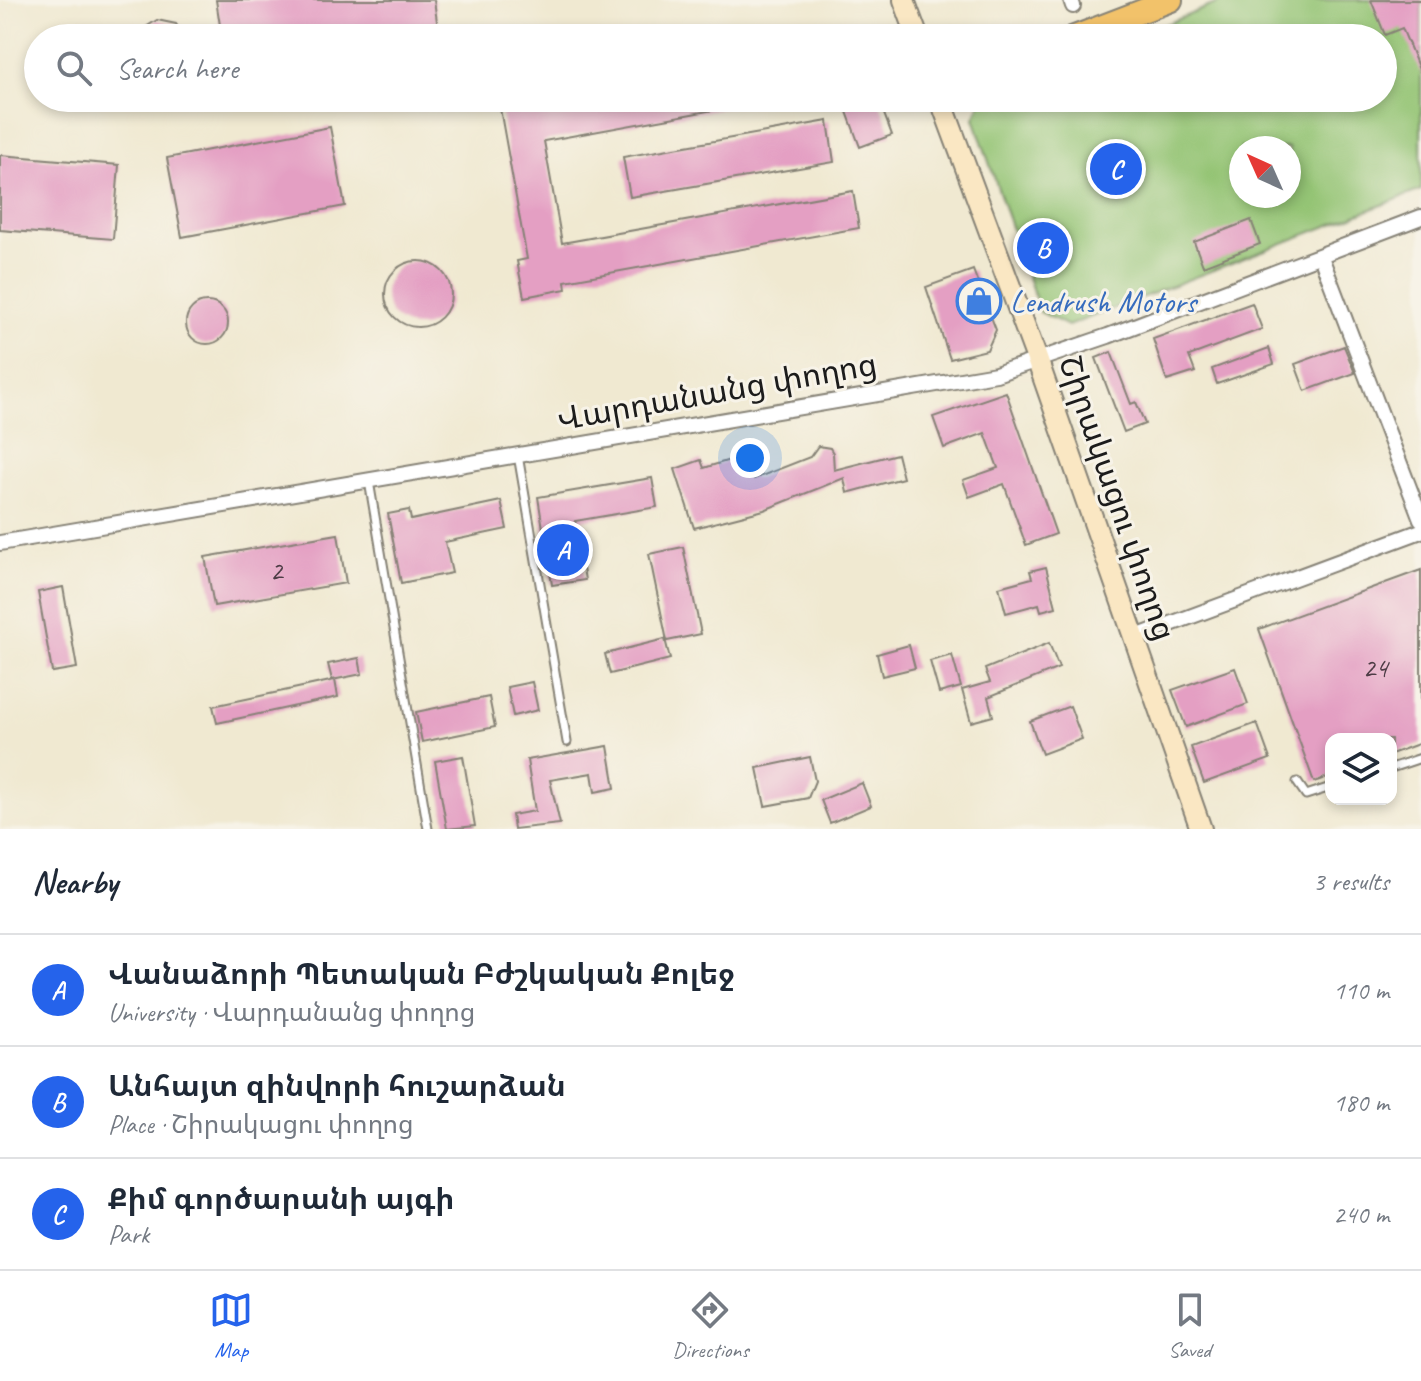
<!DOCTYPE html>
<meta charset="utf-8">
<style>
:root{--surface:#fff;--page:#f2f2f3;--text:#1f2937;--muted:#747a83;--line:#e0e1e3;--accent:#2563eb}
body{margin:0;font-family:Caveat,"Noto Sans Armenian",sans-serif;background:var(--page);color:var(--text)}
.controls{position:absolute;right:24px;bottom:24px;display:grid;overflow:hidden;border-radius:16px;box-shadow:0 4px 12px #0003}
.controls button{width:72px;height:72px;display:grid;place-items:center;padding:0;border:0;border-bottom:2px solid var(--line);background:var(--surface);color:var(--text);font:40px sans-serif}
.compass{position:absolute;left:1229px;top:136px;width:72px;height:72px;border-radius:50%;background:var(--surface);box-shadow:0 4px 12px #0003;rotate:315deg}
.you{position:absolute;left:750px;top:458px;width:28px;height:28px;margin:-20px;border:6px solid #fff;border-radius:50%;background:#1a73e8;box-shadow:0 0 0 12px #1a73e833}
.badge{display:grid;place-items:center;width:52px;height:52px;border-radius:50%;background:var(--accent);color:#fff;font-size:26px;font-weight:700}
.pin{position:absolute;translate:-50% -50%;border:4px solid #fff;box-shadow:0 2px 8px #0006}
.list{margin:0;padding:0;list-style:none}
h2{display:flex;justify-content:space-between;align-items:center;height:104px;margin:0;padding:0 32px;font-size:34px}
h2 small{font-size:26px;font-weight:400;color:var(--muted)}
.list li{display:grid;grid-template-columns:52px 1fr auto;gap:24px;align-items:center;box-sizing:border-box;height:112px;padding:0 32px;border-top:2px solid var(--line)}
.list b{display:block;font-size:30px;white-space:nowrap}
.list p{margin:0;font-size:26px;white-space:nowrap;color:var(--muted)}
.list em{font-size:26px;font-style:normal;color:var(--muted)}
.icon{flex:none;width:44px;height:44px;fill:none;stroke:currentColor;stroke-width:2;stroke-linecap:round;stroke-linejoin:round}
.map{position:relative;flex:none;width:1421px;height:829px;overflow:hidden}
.search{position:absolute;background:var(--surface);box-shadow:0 4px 12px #0003;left:24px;right:24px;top:24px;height:88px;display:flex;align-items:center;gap:20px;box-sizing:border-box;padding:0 28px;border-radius:44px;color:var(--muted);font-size:30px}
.sheet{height:440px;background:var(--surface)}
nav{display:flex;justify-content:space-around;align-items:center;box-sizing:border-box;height:112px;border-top:2px solid var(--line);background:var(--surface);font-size:22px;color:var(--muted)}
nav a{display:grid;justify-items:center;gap:4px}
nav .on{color:var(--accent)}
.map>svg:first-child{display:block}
.green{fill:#94c474;stroke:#587048;stroke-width:2;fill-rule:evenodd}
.building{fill:#e49fc3}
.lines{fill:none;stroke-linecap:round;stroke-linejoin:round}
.lane-casing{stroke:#868276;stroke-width:11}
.street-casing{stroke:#868276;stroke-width:18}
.secondary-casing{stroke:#868276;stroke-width:24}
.primary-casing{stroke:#868276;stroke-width:26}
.lane{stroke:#fff;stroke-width:7}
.street{stroke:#fff;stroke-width:14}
.secondary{stroke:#fae7c3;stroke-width:20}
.primary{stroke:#f2c26a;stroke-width:22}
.labels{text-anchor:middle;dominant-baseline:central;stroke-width:6;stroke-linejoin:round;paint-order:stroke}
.number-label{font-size:28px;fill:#4e3d46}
.shop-label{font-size:32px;fill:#366cbe;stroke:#f7f3e8;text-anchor:start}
.street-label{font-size:32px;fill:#1c1c1c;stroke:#f7f3e8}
</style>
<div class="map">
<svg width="1421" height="829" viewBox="0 0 1421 829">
<rect width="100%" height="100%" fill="#f7f3e8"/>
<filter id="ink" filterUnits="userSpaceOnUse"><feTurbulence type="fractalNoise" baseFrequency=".0125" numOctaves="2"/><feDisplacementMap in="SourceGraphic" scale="16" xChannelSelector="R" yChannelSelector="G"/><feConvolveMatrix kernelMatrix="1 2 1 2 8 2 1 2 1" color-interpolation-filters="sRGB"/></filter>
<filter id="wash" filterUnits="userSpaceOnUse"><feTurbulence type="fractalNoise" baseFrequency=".006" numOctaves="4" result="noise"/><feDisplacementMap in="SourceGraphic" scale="32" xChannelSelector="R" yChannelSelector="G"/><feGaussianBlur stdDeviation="1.8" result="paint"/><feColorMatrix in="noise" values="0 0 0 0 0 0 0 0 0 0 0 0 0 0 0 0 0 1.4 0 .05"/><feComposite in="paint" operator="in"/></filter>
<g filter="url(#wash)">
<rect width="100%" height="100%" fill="#f0e9d1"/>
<path class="green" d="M1225,0H1421V190L1068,326L1040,312L974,118L982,99L1383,98V38H1132ZM1241,148H1289V196H1241Z"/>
<g id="blocks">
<path class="building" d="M216,0H434L438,29L381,38H222Z
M1371,0H1421V74L1402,28L1385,35Z
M157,20L176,24L185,38H140L146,27Z
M527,98H535L536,105L578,98H751L752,103L544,141L562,243L853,191L859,228L565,281L566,289L524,297L517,261L527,259L499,103Z
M842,98H878L892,135L860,147Z
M828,121L834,162L630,197L623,157Z
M330,127L345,206L182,237L167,158Z
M0,155L119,165L113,239L0,230Z
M1251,220L1260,244L1203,266L1194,242Z
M385 294a33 33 0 1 1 66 0a33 33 0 1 1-66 0Z
M973,270L996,330L987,350L950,359L926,287Z
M186 323a21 21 0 1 1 42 0a21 21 0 1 1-42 0Z
M1252,303L1262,329L1189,356L1195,372L1167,381L1153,339Z
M1344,346L1355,373L1305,391L1295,364Z
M1269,348L1274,364L1217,384L1212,369Z
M1111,352L1131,404L1136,402L1145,424L1124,432L1096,358Z
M1006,392L1056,534L1026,545L1004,484L969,497L963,480L998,468L985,433L944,448L933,417Z
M818,446L830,448L833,453L834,470L897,454L903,478L847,493L844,478L764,510L694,528L675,469L701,460L704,468L746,455L754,479L810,457Z
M652,478L657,507L575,521L585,580L552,585L538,497Z
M501,501L507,529L445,542L452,573L401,583L388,514L409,510L411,520Z
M338,534L346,583L214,606L205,557Z
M683,547L701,634L667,641L649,554Z
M1046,567L1056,607L1041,611L1039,604L1006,613L999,587L1032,578L1030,571Z
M1421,570V743L1391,754V739H1331V776L1314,782L1259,629Z
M63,587L77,668L52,672L38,592Z
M665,639L670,659L610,674L605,654Z
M1049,643L1059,668L988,697L993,716L971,722L962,690L990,682L985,669Z
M909,645L915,668L882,676L877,654Z
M952,655L961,687L939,693L930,661Z
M359,658L362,674L332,680L328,664Z
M1235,668L1248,704L1186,727L1172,690Z
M335,680L338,697L217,723L213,706Z
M532,682L538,710L513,716L507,687Z
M489,697L495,727L422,742L416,712Z
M1070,706L1082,739L1042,754L1030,721Z
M1257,723L1270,759L1204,783L1191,747Z
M608,746L615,788L595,792L592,773L550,780L560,824L514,829L512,815L535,811L527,760Z
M463,756L475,826L447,829L435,761Z
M810,757L815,781L808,798L765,806L757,768Z
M862,783L871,806L830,823L821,800Z"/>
</g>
</g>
<g filter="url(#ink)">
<use href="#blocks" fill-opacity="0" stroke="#868276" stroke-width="2"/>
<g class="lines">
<g class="lane-casing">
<path id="lane" d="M518,455L567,742
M369,481L428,829
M1391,768L1421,758
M1297,782L1306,795L1331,787"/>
</g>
<g class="street-casing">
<path id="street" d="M1071,0L1073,6
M1321,257L1421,519
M0,543L996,374L1108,336L1421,217
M1133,638L1421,531"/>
</g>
<g class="secondary-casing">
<path id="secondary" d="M904,0L918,38
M940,98L1037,359L1201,829"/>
</g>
<g class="primary-casing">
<path id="primary" d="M1072,38L1171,0"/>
</g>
<use href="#lane" class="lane"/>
<use href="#street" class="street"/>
<use href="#secondary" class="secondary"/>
<use href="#primary" class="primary"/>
</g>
</g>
<defs>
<g id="shop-ring" transform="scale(2.3)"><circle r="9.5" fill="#f7f3e8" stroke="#3f7fe0" stroke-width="1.5"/><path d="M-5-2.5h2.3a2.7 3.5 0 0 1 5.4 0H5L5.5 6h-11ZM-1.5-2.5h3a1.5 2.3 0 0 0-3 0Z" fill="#3f7fe0"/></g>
</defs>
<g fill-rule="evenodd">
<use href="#shop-ring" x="979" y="301"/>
</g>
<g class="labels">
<g class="number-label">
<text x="276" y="570">2</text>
<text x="1375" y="667">24</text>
</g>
<g class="shop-label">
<text x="1010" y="301">Lendrush Motors</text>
</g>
<g class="street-label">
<text transform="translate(717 392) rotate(-10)">Վարդանանց փողոց</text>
<text transform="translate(1117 498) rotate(71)">Շիրակացու փողոց</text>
</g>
</g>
</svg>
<div class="controls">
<button><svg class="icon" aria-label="layers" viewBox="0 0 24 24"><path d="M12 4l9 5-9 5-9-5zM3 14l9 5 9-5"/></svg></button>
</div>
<svg class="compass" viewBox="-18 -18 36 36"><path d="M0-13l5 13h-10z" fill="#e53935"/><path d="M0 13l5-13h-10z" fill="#747a83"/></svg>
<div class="you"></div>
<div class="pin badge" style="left:563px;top:550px">A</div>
<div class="pin badge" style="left:1043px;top:248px">B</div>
<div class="pin badge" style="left:1116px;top:169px">C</div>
<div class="search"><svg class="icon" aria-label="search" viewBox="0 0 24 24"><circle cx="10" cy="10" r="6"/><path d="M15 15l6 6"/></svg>Search here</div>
</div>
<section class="sheet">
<h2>Nearby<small>3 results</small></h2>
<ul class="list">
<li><span class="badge">A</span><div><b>Վանաձորի Պետական Բժշկական Քոլեջ</b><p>University · Վարդանանց փողոց</p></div><em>110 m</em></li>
<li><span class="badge">B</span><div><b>Անհայտ զինվորի հուշարձան</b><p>Place · Շիրակացու փողոց</p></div><em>180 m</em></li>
<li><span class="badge">C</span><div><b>Քիմ գործարանի այգի</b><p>Park</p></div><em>240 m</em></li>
</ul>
</section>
<nav>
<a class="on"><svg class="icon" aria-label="map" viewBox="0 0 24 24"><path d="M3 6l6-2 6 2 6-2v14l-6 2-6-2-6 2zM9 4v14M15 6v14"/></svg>Map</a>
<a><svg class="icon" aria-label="directions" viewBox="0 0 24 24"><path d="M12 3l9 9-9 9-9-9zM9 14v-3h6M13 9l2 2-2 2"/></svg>Directions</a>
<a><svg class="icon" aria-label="saved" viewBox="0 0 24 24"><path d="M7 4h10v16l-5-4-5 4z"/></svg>Saved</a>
</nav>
